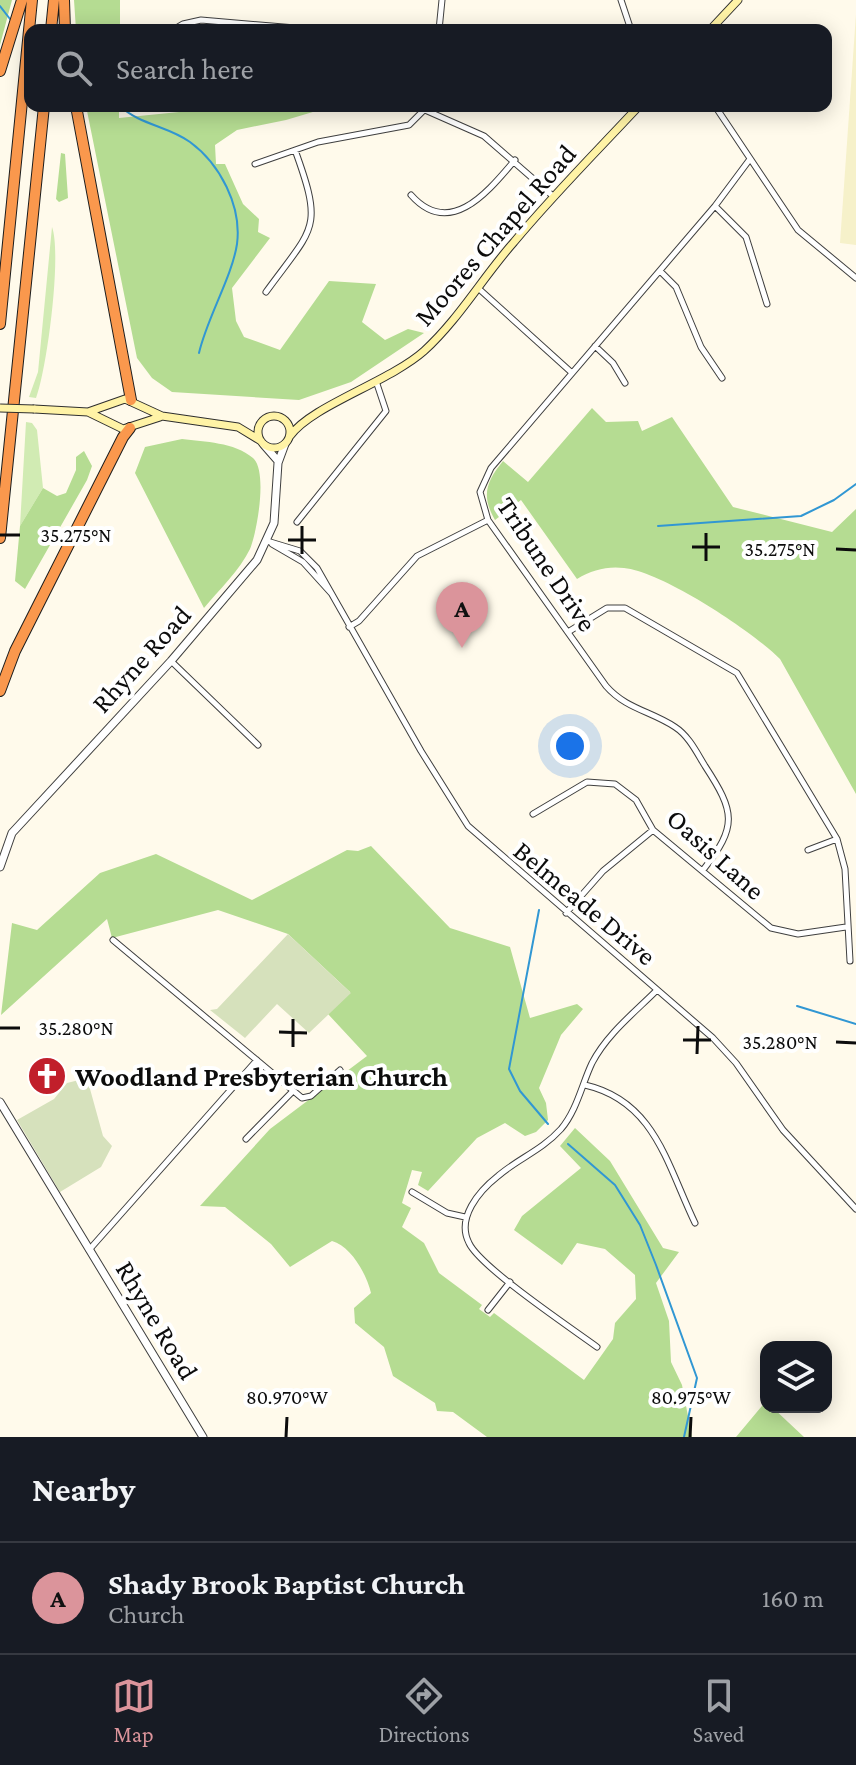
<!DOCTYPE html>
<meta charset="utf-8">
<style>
:root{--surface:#171b24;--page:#242831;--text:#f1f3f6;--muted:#9ea1a6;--line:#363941;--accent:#db949b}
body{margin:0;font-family:"Crimson Pro",serif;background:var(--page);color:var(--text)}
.controls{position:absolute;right:24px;bottom:24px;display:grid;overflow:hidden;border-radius:16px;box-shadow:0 4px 20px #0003}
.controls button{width:72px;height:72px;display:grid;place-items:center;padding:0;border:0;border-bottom:2px solid var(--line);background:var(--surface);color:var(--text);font:40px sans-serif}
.you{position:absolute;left:570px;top:746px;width:28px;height:28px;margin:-20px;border:6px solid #fff;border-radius:50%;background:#1a73e8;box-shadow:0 0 0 12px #1a73e833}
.badge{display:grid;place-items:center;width:52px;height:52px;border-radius:50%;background:var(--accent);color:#111;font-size:26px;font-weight:700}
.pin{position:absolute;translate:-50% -66px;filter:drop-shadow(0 2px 4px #0008)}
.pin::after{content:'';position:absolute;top:42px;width:28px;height:24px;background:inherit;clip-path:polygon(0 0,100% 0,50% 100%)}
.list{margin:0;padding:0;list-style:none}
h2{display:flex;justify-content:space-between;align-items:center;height:104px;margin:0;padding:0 32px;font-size:34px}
h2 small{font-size:26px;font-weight:400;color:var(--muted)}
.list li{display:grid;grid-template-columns:52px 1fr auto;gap:24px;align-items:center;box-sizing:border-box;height:112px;padding:0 32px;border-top:2px solid var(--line)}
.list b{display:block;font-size:30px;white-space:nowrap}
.list p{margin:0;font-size:26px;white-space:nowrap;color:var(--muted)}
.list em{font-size:26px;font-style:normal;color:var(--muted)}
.icon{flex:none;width:44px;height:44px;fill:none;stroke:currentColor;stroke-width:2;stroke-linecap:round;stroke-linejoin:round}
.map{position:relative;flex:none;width:856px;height:1437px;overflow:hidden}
.search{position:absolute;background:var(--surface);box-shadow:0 4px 20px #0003;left:24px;right:24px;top:24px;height:88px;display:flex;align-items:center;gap:20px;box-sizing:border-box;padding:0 28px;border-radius:16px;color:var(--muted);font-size:30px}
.sheet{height:216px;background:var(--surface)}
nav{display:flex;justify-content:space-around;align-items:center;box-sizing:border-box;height:112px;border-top:2px solid var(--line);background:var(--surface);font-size:22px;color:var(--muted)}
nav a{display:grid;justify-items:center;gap:4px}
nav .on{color:var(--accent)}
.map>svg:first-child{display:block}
.farmland{fill:#f6f1ca}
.green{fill:#d1ebb3}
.forest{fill:#b5dc92}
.cemetery{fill:#d6e1bc}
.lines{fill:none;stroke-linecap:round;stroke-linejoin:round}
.stream{stroke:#3197d3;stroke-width:2}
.minor-casing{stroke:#3f3f3f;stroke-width:7}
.tertiary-casing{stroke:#3f3f3f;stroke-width:9}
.secondary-casing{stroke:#2e2e2e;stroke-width:9}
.motorway-casing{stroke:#1d1d1d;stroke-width:12}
.minor{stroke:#fff;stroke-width:5}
.tertiary{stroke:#fff;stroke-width:7}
.secondary{stroke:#fff3a6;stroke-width:7}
.motorway{stroke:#fa984d;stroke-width:10}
.secondary-bridge-casing{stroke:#2e2e2e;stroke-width:9;stroke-linecap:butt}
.secondary-bridge{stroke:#fff3a6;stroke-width:7}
.ticks{fill:none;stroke:#0c0c0c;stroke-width:3}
.labels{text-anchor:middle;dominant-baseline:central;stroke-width:8;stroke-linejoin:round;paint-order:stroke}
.street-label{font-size:28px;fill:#0c0c0c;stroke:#fff}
.poi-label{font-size:28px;font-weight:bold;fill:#0c0c0c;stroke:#fff;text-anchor:start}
.ticks-label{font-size:20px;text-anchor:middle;fill:#0c0c0c;stroke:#fff;stroke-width:8;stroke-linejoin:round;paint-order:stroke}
</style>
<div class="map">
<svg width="856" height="1437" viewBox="0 0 856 1437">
<rect width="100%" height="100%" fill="#fffaeb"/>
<path class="farmland" d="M856,14V245L840,243Z"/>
<path class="green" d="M52,227C62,254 47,369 36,398L29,397L38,372Z
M26,422L32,423L37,430L43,488L20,526Z"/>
<path class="forest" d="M0,0H12L0,45Z
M74,0H120V30H76Z
M86,106H119V118L239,106H333L286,120L237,130L215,145L216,164H225L243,204L259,219L258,232L270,238L232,288L236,321L244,337L280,350L329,281L376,284L362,322L385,340L408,329L424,333L351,382L299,400L172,392L152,378L137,358Z
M61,153L65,154L68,198L59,202L56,199Z
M592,408L606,422L638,421L642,431L672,417L733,507L832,532L856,509V794L780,659C752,631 663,572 624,568C607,566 592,570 577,579L521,500L495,520C481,496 486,482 503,461L528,482Z
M182,439C205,442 234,442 253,458C268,471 257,532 250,549C240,570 218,591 204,608L135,473L145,447Z
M84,451L92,466L87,480L25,589L15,581L20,526L43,488L57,496L66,493L76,470V457Z
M371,846L450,928L510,947L530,1018L577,1004L583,1009L561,1035L539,1088L546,1103L548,1120L536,1132L525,1136L505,1123L477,1138L428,1191L418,1185L422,1172L412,1170L402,1203L411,1208L402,1227L424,1243L439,1273L482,1305L479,1309L490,1317L494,1313L584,1380L613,1339L615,1323L636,1299L635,1275L605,1249L577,1243L562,1265L514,1230L522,1216L581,1168L560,1146L575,1128L610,1161L663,1248L679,1252L656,1283L669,1321L671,1362L682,1385L692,1437H487L453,1412L437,1411L435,1403L393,1376L384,1347L355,1323L354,1308L371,1293C367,1275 351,1246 332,1241L290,1267L271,1244L225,1207L200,1206L270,1129L367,1056L328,1014L350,992L288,934L218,910L112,938L107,919L1,1015L12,923L37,930L100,873L156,854L252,900L347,850L358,851Z
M766,1401V1407H772L804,1437H736Z"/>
<path class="cemetery" d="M288,934L351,993L309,1033L277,1004L245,1038L210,1010L217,1009Z
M87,1078L103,1136L112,1146L101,1167L60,1192L17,1120L54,1099L67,1083Z"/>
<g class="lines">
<path class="stream" d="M0,6L10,19
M120,106C140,125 168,126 190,142C220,164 242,206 237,244C232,277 207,318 199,353
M658,526L801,516L834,500L856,484
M539,910L509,1069L520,1091L548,1124
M797,1006L856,1024
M568,1144L615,1185L640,1225L656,1265L697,1378L684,1437"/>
<g class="minor-casing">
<path id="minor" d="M621,0L631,30
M173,30L183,24L201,20L319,30
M439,30L442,0
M715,106L798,230L856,278
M425,110L484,136L554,197
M255,164L318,142L409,125L428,106
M411,195C451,240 490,189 515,160
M715,206L746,237L767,304
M660,271L676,287L701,347L722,378
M478,288L571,372
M266,292C314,226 324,230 295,150
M595,346L613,363L625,383
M297,522L386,411L377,384
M267,541L300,551L317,568L421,751L468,826L713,1038L736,1063L783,1130L856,1209
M272,544L303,562L331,593
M349,627L359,621L417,556L488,520
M568,632L607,608H625L737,673L837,839L845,869L850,961
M171,661L258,745
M533,814L587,782L615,784L636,800L653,830L771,928L798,934L846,927
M808,850L837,839
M703,870C738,826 735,812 705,766C697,753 689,736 675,727C651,711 626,709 606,686L488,520L480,492L491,468L715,206L750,159
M566,913L603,871L653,830
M113,940L302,1098L311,1096L340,1070
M585,1085C655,1101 667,1165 695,1223
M246,1139L293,1091
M412,1192L447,1213L465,1217
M89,1250L257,1060
M488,1310L510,1282
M597,1347C571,1328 480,1267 469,1243C456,1218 479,1191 498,1176C519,1158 541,1151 561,1129C577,1110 582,1084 592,1063C607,1034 635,1012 657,990"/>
</g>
<g class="tertiary-casing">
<path id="tertiary" d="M264,445L278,461
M0,867L12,833L171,661L257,560L274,523L278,463L285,444
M0,1102L203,1437"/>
</g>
<g class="secondary-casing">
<path id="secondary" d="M710,30L738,0
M34,409L88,412L123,429L160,417
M88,412L125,399L162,416L238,427L261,441
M258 432a16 16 0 1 1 32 0a16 16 0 1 1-32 0Z
M290,436C311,406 389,382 424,351C459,319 483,277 514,242C553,195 597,151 639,106"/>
</g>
<g class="motorway-casing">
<path id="motorway" d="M64,0L65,30
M51,30L54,0
M0,71L22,0
M76,106L131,400
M0,324L32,0
M0,538L44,106
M0,691L15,651L123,437L130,428"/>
</g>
<use href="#minor" class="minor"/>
<use href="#tertiary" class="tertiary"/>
<use href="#secondary" class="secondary"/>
<use href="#motorway" class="motorway"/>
<g class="secondary-bridge-casing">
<path id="secondary-bridge" d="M0,408L34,409"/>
</g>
<use href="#secondary-bridge" class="secondary-bridge"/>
</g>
<path class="ticks" d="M0,535H20M288,540H316M692,547H720M836,549L856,550M302,554V526M706,561V533M0,1028H20M279,1032L307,1033M683,1040H711M836,1042L856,1043M293,1047V1019M697,1054L698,1026M286,1437L287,1417M690,1437L691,1417"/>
<defs>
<g id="church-disc" transform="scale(2)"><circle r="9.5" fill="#c11f2b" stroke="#fff"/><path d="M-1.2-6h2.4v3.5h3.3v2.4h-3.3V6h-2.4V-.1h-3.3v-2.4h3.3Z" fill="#fff"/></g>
</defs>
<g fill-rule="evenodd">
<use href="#church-disc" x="47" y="1076"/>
</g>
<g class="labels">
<g class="street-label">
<text transform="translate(495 235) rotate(-49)">Moores Chapel Road</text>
<text transform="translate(547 564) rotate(56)">Tribune Drive</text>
<text transform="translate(141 659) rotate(-48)">Rhyne Road</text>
<text transform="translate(716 854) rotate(42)">Oasis Lane</text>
<text transform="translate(585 903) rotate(40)">Belmeade Drive</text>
<text transform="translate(157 1320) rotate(59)">Rhyne Road</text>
</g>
<g class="poi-label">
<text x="75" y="1076">Woodland Presbyterian Church</text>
</g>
</g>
<g class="ticks-label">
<text x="76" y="542">35.275°N</text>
<text x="780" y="556">35.275°N</text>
<text x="76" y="1035">35.280°N</text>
<text x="780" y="1049">35.280°N</text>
<text x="287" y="1404">80.970°W</text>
<text x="691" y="1404">80.975°W</text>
</g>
</svg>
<div class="controls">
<button><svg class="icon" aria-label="layers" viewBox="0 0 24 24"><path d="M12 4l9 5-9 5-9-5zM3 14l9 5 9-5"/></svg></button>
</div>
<div class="you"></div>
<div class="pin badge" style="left:462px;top:648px">A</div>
<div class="search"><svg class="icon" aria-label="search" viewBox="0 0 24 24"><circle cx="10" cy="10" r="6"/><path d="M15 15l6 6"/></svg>Search here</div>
</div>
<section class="sheet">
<h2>Nearby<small></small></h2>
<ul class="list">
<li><span class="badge">A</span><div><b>Shady Brook Baptist Church</b><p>Church</p></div><em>160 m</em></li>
</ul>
</section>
<nav>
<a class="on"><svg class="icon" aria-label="map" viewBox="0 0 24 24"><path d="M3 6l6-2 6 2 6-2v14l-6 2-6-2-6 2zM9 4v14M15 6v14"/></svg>Map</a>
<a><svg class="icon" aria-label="directions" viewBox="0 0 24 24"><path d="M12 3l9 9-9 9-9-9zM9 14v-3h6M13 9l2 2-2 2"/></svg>Directions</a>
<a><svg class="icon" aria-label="saved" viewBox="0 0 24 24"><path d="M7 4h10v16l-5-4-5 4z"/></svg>Saved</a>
</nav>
